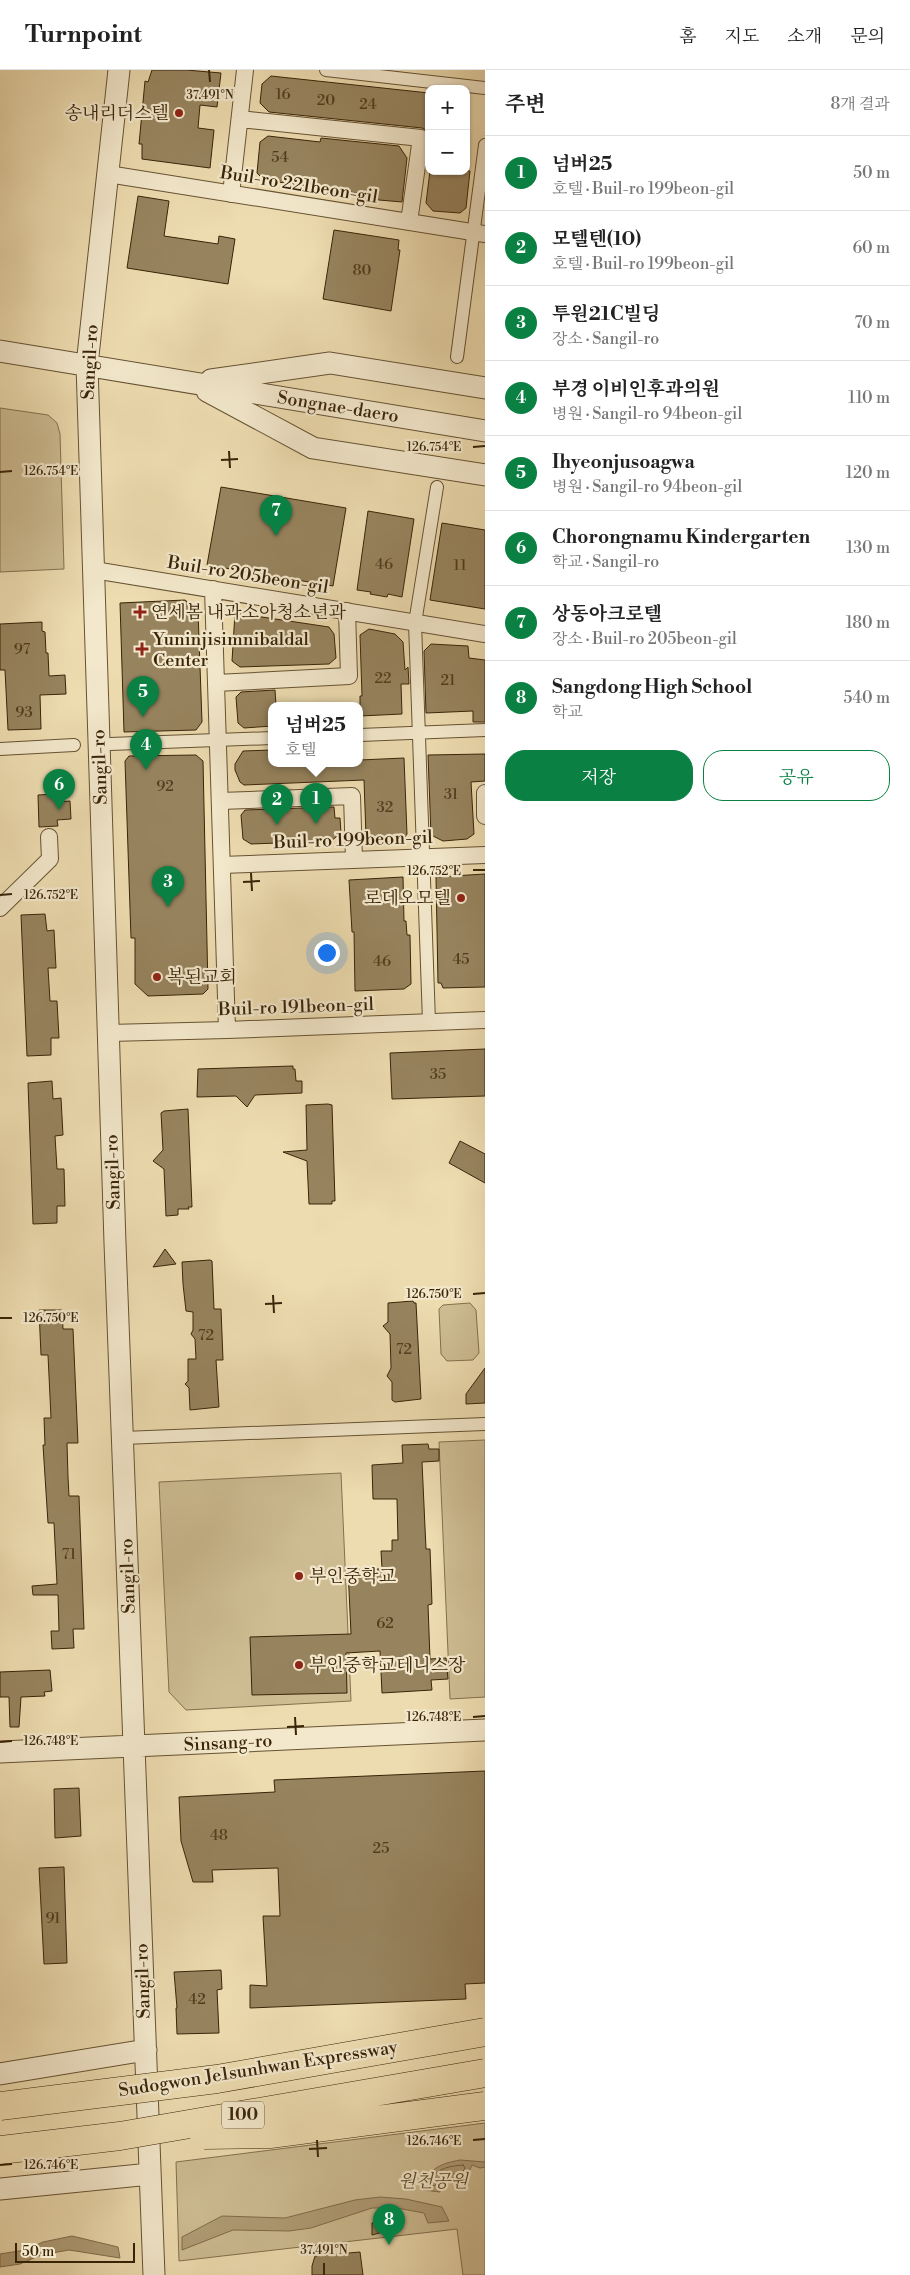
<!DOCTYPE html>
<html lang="ko">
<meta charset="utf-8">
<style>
:root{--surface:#fff;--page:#f6f6f6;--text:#222;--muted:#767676;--line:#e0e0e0;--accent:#0b8043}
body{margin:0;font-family:"Libre Bodoni","Noto Serif KR",serif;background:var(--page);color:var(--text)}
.controls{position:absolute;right:15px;top:15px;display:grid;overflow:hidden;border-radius:10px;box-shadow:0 1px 4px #0004}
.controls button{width:45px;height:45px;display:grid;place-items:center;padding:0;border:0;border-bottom:1px solid var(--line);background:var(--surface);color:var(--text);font:25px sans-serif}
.scale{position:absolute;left:15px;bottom:12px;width:120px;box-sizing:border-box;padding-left:5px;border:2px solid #392408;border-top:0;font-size:14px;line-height:18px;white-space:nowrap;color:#392408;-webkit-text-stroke:4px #f3e8cc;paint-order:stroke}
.you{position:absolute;left:326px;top:882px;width:18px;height:18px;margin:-12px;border:4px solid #fff;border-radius:50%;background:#1a73e8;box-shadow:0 0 0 8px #1a73e833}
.badge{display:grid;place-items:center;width:32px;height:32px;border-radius:50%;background:var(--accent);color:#fff;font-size:16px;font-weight:700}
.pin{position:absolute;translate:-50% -41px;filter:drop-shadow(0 1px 2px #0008)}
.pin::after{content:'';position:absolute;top:26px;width:18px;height:15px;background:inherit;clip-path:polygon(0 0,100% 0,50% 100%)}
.popup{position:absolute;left:268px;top:632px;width:95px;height:65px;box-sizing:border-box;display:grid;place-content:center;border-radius:10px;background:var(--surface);filter:drop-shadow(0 1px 4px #0005);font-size:16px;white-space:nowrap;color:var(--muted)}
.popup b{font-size:19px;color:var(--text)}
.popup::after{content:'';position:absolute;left:50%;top:100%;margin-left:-10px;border:10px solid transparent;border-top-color:var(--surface)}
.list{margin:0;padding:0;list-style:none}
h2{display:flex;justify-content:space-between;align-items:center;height:65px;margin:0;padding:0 20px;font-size:21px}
h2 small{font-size:16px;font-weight:400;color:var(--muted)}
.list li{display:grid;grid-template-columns:32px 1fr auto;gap:15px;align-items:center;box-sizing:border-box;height:75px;padding:0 20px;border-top:1px solid var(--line)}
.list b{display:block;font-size:19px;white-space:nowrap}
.list p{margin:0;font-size:16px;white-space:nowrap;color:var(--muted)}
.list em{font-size:16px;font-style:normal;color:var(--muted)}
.actions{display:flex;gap:10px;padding:15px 20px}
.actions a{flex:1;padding:11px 0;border:1px solid var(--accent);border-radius:20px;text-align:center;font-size:18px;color:var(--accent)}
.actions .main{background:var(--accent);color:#fff}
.map{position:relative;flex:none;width:485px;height:2205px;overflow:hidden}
header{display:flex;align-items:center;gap:30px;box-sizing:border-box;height:70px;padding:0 25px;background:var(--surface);border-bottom:1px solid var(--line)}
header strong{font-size:24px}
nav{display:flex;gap:28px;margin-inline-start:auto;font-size:18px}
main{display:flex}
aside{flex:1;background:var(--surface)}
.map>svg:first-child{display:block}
.green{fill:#cebd93;stroke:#84704e}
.water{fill:#b09d77;stroke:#806d4b}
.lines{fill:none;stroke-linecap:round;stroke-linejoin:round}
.shore{stroke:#746040;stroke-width:1}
.building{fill:#97845f;stroke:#392408}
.pedestrian-casing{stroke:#665232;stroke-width:14}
.minor-casing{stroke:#665232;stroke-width:18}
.tertiary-casing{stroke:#665232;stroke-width:23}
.pedestrian{stroke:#f3e8cc;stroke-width:12}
.minor{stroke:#f3e8cc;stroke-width:16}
.tertiary{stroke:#f3e8cc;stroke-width:21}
.motorway-bridge-casing{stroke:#392408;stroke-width:29;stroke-linecap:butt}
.motorway-bridge{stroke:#eddcb0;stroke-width:28}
.ticks{fill:none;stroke:#392408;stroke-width:2}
.poi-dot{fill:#8f2418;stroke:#f3e8cc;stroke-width:2}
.labels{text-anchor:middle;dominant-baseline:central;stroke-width:4.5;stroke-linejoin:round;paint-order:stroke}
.number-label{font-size:15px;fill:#503c1e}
.shield{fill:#f3e8cc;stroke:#715f43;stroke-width:1}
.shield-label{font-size:16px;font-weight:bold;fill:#392408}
.poi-label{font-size:18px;fill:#392408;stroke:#f3e8cc;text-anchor:start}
.street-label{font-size:18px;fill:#392408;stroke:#f3e8cc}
.park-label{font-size:18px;font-style:italic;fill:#5e4a2b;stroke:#f3e8cc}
.ticks-label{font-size:12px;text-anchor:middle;fill:#392408;stroke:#f3e8cc;stroke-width:4.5;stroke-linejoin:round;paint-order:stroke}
</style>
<header>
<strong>Turnpoint</strong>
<nav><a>홈</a><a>지도</a><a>소개</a><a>문의</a></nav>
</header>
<main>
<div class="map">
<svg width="485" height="2205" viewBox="0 0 485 2205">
<rect width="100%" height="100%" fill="#eddcb0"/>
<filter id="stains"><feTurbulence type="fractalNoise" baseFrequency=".004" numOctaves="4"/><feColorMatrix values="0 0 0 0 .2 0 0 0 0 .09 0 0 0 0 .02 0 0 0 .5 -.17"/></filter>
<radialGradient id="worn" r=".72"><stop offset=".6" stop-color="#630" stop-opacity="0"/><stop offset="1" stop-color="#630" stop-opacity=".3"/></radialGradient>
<path class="green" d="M0,338L48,345L57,353L60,364L64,499L0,502Z
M470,1233L476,1240L479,1283L473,1290L447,1291L441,1284L439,1239L443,1235Z
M485,1370V1627L450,1629L439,1372Z
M341,1403L351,1631L186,1640L169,1622L159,1412Z
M485,2053V2205H463L457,2159L179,2191L176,2092Z"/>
<path class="water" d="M460,2090L485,2092V2097L480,2098L472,2095L466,2108H453L442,2113L440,2122L423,2120C428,2098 440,2094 460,2090Z
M380,2127L406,2129L442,2137L449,2151L428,2153L424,2143L397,2138H372L311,2158L289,2161L233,2160L182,2180V2167L222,2146L285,2148L355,2130Z
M72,2166L118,2177L120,2188L69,2180L41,2185L20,2194L0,2197V2184L25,2180L43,2172Z"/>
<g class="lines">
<path class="shore" d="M463,2095L465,2098L462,2103C451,2104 440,2104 435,2116L430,2115C432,2099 449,2096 463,2095Z"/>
</g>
<path class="building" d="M152,0H186L221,3L217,37L200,35L198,58L214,60L210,98L142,89V74H139L145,11L148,12Z
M271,6L429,23V61L422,58L269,42L260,33L262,14Z
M268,66L320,72L321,68L399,76L407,88L402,132L356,128L357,123L264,110L257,103L260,72Z
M430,101H470L466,138L460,143L433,141L426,133Z
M138,126L169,131L164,166L218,174L219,166L235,169L228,214L127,198Z
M334,160L399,170L398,180H400L391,241L323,229Z
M221,417L346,438L333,516L207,495Z
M368,441L414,449L402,527L388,524L387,527L370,524L371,522L357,520Z
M442,453L485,460V539L430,530Z
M185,530L198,541L202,652L196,660L124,662L120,533Z
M235,543L329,557L334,564L336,588L329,594L240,597L232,591Z
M42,552V561L45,562L46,583H48L49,606L65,605L66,624L40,625L41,659L8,660L5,600H0V554Z
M369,559L395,564L403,572L405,600L408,597L409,614H401L402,644L360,646V626H362L360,565Z
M431,574L468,576L469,588L485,590V652H473V641L426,643L424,581Z
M275,620L276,635H272V656L244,658L238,653L236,627L241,622Z
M272,680V693H360V690L404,688L407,764L401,773L376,775L366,766L364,710L244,715L240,712L235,700V694L243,681Z
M485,684V711L471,712L474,764L467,769L443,771L431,765L428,685Z
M196,685L203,691L208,919L203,924L148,926L135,914V868H131L125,691L129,686Z
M56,724L57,732L70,731L71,749L57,750L58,756L39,757L38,725Z
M332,737H334L335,748H340L341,763L331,771L251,774L243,769L241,745L245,740Z
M485,804V917L443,918L441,913H438L436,807Z
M403,807L404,851H406L407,865H410L411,914L404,919L355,921L354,862H352L349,810Z
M45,844L47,861L54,860L56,898H48L50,931H57L59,968H51V985L27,986L21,845Z
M485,979V1026L392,1029L390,983Z
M293,996V999H295L296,1011H302V1023L255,1025L247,1037L236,1026L197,1027L198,999Z
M52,1011L53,1029L61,1028L63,1065L55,1066L57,1099H64L65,1136H57V1153L33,1154L28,1013Z
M328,1034L332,1035L335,1131H332V1134H309L307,1091L283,1082L307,1080L306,1035Z
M188,1039L192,1137H188L189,1139H178V1145L166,1146L164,1099L153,1091L163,1080L161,1043L164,1041Z
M460,1071L485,1084V1113L449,1093Z
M165,1179L176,1194L153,1197Z
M210,1190L212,1191L214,1239H221L223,1290H216L219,1337L190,1340L189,1318L185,1314L188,1311V1289H196L195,1269L191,1264L193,1260V1242L186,1241L183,1214L182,1192Z
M413,1231L414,1233H416L421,1329L395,1332L392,1330V1312L387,1306L391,1298L390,1264L383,1256L388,1252V1233Z
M39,1240H62L63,1259H73L78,1373H67L68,1407L69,1426H79L84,1559H73L74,1578L52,1579L51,1561H59L58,1525H33L32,1516L57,1514L54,1453H48L43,1375H45L44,1348H51L48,1285H41Z
M485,1298V1333L466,1334V1324Z
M428,1374L429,1379H439V1391L422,1392L426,1479H430L432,1534L428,1535L430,1589L446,1588L448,1609L431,1610L432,1620L382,1623L380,1581L346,1583L347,1623L252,1625L250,1567L351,1564L348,1499H382L381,1481H392V1470H398L397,1429H373L372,1395L403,1393L402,1375Z
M50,1600L52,1621L44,1622L45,1626L21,1627L19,1657H10L9,1627H0V1602Z
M485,1701V1913L465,1914L466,1929L250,1938V1915L267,1916L263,1846H280L278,1798L212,1800L213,1812H193L181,1771L179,1727L275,1722L274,1710Z
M79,1718L81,1766L55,1768L54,1719Z
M64,1797L67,1893L44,1894L39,1798Z
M221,1900L222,1919L217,1920L219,1963L177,1964L176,1938H177L174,1902Z
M383,2150L386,2161L372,2165V2153Z
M360,2182L363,2205H312V2196L315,2186Z"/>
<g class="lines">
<g class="pedestrian-casing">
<path id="pedestrian" d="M326,0L485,18
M457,287L485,75
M360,665L485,660
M110,674L272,668
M0,679L74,675
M429,952L415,553L437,417
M123,1368L485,1354"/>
</g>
<g class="minor-casing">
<path id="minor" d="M240,49L421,68L409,152
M108,104L485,164
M231,124L245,0
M94,500L485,564
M213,519L227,960
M216,613L349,606L347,541
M485,723V746
M220,731L352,726L354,790
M222,795L485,785
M0,838L50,789L49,767
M109,963L227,960L485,950"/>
</g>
<g class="tertiary-casing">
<path id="tertiary" d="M119,0L87,295L115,1173L154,2205
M0,281L485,361
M211,310L330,293L485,318
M207,321L313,378L485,405
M0,1682L485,1660
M0,2004L146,1980
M0,2119L150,2104"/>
</g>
<use href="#pedestrian" class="pedestrian"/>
<use href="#minor" class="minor"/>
<use href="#tertiary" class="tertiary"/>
<g class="motorway-bridge-casing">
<path id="motorway-bridge" d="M0,2036L217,2009L485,1962
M204,2065L270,2064L485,2036
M0,2080L120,2066L485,2003"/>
</g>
<use href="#motorway-bridge" class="motorway-bridge"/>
</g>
<path class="ticks" d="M209,0L210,12M473,377L485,376M229,381L230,398M221,390L238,389M0,402L12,401M473,800H485M251,803L252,821M243,812L260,811M0,825L12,824M473,1224L485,1223M273,1225L274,1243M265,1234L282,1233M0,1248H12M295,1647L296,1665M473,1647L485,1646M287,1657L304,1656M0,1672L12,1671M317,2070L318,2087M473,2070L485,2069M309,2079L327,2078M0,2095L12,2094M324,2193V2205"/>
<g class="poi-dot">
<circle cx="179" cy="43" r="5"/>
<path d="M137.5 534.5h5v5h5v5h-5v5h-5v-5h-5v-5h5z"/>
<path d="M139.5 571.5h5v5h5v5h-5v5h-5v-5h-5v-5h5z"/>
<circle cx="461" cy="828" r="5"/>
<circle cx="157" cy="907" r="5"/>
<circle cx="299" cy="1506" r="5"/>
<circle cx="299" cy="1595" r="5"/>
</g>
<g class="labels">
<g class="number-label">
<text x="283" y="24">16</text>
<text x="326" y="30">20</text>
<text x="368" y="34">24</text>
<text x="280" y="87">54</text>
<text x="362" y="200">80</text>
<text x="384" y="494">46</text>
<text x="460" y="495">11</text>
<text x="22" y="579">97</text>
<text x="383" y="608">22</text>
<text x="448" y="610">21</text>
<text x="24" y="642">93</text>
<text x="165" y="716">92</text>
<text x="451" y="724">31</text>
<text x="385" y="737">32</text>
<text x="461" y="889">45</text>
<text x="382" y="891">46</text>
<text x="438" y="1004">35</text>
<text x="206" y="1265">72</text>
<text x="404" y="1279">72</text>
<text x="69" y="1484">71</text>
<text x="385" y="1553">62</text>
<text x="219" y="1765">48</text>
<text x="381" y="1778">25</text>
<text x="53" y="1848">91</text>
<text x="197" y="1929">42</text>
</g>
<rect class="shield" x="222" y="2031.5" width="42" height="27" rx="4"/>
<g class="shield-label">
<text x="243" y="2045">100</text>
</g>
<g class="poi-label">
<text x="169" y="43" text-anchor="end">송내리더스텔</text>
<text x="151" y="542">연세봄 내과소아청소년과</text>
<text x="153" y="569">Yuninjisimnibaldal<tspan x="153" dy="21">Center</tspan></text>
<text x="451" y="828" text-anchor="end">로데오모텔</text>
<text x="167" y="907">복된교회</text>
<text x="309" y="1506">부인중학교</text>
<text x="309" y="1595">부인중학교테니스장</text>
</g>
<g class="street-label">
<text transform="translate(299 115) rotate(9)">Buil-ro 221beon-gil</text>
<text transform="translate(90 292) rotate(-87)">Sangil-ro</text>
<text transform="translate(338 337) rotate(9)">Songnae-daero</text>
<text transform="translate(248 505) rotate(9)">Buil-ro 205beon-gil</text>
<text transform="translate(100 697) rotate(-92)">Sangil-ro</text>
<text transform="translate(353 770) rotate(-2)">Buil-ro 199beon-gil</text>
<text transform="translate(296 937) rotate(-2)">Buil-ro 191beon-gil</text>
<text transform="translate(113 1102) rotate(-92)">Sangil-ro</text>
<text transform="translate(128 1506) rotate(-92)">Sangil-ro</text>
<text transform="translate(228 1673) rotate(-3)">Sinsang-ro</text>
<text transform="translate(143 1911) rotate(-92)">Sangil-ro</text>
<text transform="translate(258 1999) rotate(-9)">Sudogwon Je1sunhwan Expressway</text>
</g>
<g class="park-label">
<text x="433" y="2111">원천공원</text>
</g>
</g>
<g class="ticks-label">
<text x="210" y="29">37.491°N</text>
<text x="434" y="381">126.754°E</text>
<text x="51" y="405">126.754°E</text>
<text x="434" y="805">126.752°E</text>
<text x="51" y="829">126.752°E</text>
<text x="434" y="1228">126.750°E</text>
<text x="51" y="1252">126.750°E</text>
<text x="434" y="1651">126.748°E</text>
<text x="51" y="1675">126.748°E</text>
<text x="434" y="2075">126.746°E</text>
<text x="51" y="2099">126.746°E</text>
<text x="324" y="2184">37.491°N</text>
</g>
<rect width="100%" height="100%" filter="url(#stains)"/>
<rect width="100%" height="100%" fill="url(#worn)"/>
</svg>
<div class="controls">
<button>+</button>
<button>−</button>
</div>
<div class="scale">50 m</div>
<div class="you"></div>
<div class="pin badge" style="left:316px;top:754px">1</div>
<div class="popup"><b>넘버25</b>호텔</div>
<div class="pin badge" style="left:277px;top:755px">2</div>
<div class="pin badge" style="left:168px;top:837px">3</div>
<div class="pin badge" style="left:146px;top:700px">4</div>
<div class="pin badge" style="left:143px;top:647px">5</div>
<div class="pin badge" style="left:59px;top:740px">6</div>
<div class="pin badge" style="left:276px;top:466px">7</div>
<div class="pin badge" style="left:389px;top:2175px">8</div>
</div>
<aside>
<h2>주변<small>8개 결과</small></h2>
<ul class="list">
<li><span class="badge">1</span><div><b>넘버25</b><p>호텔 · Buil-ro 199beon-gil</p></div><em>50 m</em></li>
<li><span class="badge">2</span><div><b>모텔텐(10)</b><p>호텔 · Buil-ro 199beon-gil</p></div><em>60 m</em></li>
<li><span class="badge">3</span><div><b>투원21C빌딩</b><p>장소 · Sangil-ro</p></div><em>70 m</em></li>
<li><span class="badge">4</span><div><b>부경 이비인후과의원</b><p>병원 · Sangil-ro 94beon-gil</p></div><em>110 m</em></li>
<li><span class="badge">5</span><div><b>Ihyeonjusoagwa</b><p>병원 · Sangil-ro 94beon-gil</p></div><em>120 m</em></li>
<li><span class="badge">6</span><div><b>Chorongnamu Kindergarten</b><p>학교 · Sangil-ro</p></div><em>130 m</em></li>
<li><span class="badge">7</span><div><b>상동아크로텔</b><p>장소 · Buil-ro 205beon-gil</p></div><em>180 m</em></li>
<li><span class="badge">8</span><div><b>Sangdong High School</b><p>학교</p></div><em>540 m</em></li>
</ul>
<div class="actions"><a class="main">저장</a><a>공유</a></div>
</aside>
</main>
